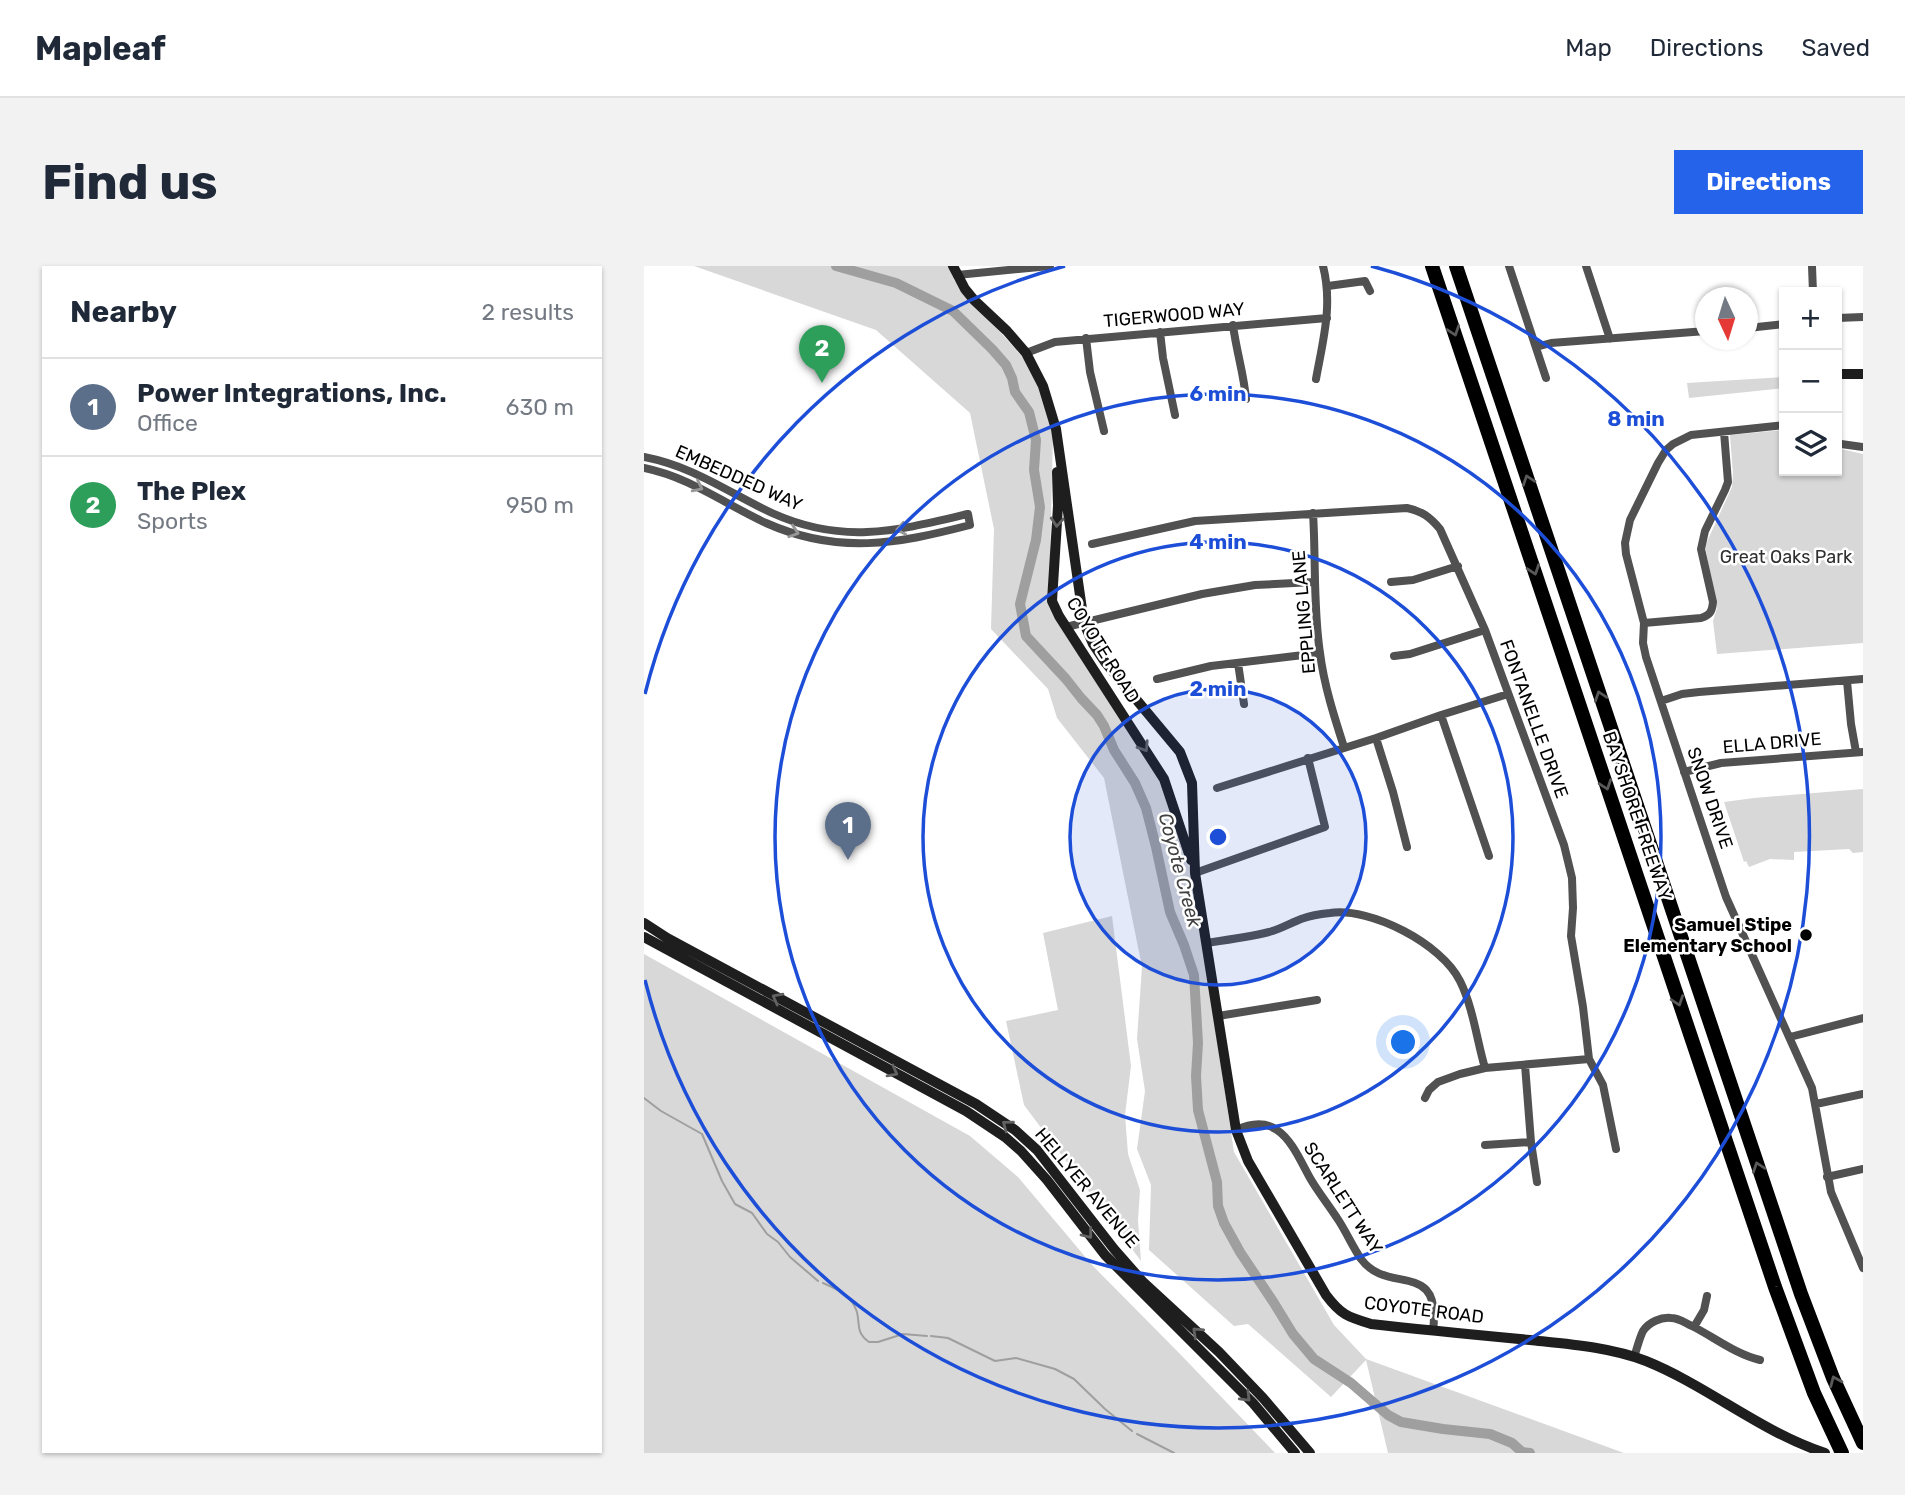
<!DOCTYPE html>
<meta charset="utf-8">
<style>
:root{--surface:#fff;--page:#f2f2f3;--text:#1f2937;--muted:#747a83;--line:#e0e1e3;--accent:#2563eb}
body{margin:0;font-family:Rubik,sans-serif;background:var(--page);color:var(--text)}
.controls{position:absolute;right:21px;top:21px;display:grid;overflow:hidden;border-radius:0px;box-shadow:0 2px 5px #0004}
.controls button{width:63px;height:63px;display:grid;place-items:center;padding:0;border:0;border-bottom:2px solid var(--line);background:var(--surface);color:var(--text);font:35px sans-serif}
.compass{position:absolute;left:1051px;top:21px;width:63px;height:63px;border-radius:50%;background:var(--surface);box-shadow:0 2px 5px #0004;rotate:176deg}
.you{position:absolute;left:760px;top:777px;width:24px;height:24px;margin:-18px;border:5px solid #fff;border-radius:50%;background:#1a73e8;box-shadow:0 0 0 10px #1a73e833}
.badge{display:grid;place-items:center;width:46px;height:46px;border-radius:50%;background:var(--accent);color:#fff;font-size:23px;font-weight:700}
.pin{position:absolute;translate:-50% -58px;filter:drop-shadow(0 2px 4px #0008)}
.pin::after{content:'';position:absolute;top:37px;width:24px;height:21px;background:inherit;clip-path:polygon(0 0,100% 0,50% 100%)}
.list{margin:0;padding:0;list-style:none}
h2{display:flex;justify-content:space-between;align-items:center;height:91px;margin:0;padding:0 28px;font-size:30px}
h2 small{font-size:23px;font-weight:400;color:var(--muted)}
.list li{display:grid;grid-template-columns:46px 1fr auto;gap:21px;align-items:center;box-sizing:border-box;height:98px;padding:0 28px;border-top:2px solid var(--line)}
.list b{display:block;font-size:26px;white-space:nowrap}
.list p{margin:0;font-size:23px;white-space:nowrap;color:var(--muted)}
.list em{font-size:23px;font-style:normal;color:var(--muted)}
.icon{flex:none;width:38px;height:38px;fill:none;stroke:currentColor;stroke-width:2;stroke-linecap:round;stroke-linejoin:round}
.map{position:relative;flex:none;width:1219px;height:1187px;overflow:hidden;border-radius:0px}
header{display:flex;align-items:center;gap:42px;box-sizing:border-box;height:98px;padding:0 35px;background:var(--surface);border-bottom:2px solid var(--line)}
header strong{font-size:33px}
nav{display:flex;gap:38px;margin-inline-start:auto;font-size:24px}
.intro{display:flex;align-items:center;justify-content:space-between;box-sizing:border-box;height:168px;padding:0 42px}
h1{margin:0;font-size:49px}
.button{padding:18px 32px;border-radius:0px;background:var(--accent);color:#fff;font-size:24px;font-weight:700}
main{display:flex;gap:42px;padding:0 42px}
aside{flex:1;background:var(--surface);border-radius:0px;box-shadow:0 2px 5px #0004}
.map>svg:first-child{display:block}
.green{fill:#d8d8d8}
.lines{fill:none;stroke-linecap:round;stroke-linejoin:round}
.stream{stroke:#9f9f9f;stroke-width:2}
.river{stroke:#9f9f9f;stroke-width:10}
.street{stroke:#515151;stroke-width:8}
.secondary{stroke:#1e1e1e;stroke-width:10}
.highway{stroke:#000;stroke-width:14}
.oneway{stroke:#595959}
.oneway2{stroke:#979797}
.oneway3{stroke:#626262}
.ring{fill:none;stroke:#1d4ed8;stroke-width:3.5}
.poi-dot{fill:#000;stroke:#fff;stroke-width:2.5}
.labels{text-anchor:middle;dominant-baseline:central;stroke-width:5;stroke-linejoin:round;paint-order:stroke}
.street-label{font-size:18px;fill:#000;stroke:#fff}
.park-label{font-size:18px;fill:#2f2f2f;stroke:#fff}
.poi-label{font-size:18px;font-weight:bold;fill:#000;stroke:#fff;text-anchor:end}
.water-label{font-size:19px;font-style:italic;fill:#404040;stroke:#fff}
.centre{fill:#1d4ed8;stroke:#fff;stroke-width:3.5}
.ring-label{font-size:21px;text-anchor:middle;font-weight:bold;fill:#1d4ed8;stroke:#fff;stroke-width:5;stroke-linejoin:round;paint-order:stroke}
</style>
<header>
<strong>Mapleaf</strong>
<nav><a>Map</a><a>Directions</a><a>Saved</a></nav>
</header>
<div class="intro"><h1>Find us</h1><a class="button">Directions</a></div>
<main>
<aside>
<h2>Nearby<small>2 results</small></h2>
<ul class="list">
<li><span class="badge" style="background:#5c6f8a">1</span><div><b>Power Integrations, Inc.</b><p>Office</p></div><em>630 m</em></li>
<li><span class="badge" style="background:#2e9e5b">2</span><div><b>The Plex</b><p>Sports</p></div><em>950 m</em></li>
</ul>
</aside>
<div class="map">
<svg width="1219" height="1187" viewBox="0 0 1219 1187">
<rect width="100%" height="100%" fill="#fff"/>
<path class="green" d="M50,0H305L310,14L381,94L396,123L409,168L405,338L516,514L548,609L590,886L690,1059L722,1093L980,1187H744L722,1094L687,1131L604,1058L590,1060L505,984L507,919L493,883L501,825L493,773L498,701L460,512L413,452L404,423L347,363L350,263L326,147L232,64Z
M1140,111V122L1045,132L1043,117Z
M1140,164V205H1193V182L1219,188V377L1073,388L1069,355L1073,342L1061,280L1088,221L1089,208L1086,169Z
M1219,523V586L1209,587L1205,583L1150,586V594L1126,593L1105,601L1102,595L1100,596L1080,536L1110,532Z
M468,650L487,800L481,849L484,888L496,924L494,955L497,995L380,839L362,755L414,744L399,667Z
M0,688L326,870L374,911L449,1000L537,1089L631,1187H0Z"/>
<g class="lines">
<path class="stream" d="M0,832L17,845L58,868L78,915L91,938L108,947L123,968L134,976L146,991L174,1015
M179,1017C193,1023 208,1030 213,1046C216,1059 212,1067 225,1076H234L259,1068L283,1070
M287,1070L304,1072L351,1095L372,1092L411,1103L430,1113L461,1143L488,1165
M493,1168L530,1187"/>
<path class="river" d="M192,0L252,17L309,45L348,83L362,99L368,112L371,126L385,146L392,174L390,204L396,241L392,274L376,338L382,370L422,413L437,432L453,449L460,460L470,484L491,517L502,542L512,581L526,646L540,679L550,709L554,777L552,810L554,844L573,916L574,940L580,957L596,986L630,1037L649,1068L670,1093L707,1117L744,1149L757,1156L799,1163L846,1168L868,1177L878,1186L886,1187"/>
<path class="street" d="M865,0L902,112
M942,0L966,73
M1168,0L1169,26
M313,9L406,0
M684,20L721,15L726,25
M1193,52L1219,51
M589,59C592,84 600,108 602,133
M1104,62L1140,58
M516,66L519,92L531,149
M442,72L446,106L460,165
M892,81L907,77L1062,65
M382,87L411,76L683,52
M672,113C679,74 689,39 679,0
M1140,159L1047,169L1029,178L1022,184L1014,197L986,254L981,277L982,288L1000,357L999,377L1002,391L1082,631L1168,822L1187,926L1219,1002
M1193,175L1197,178L1219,181
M0,191C51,201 83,226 128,247C199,279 252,265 324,248L326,259C253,278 194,289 122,257C81,238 45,211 0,202
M669,247C672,294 669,341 676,387C680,419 690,450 700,481
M448,278L551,255L763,242C778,245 786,251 796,263L841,364L920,579L928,612L929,642L927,670L939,741L945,793L959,819L972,883
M747,316L769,314L814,300
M1000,357L1057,352C1066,349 1068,346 1069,336L1057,283L1061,265L1081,224L1084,216L1080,166
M422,361L558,328L611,319L670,316
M750,390L766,388L841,364
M594,397L600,438
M513,413L567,400L676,387
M1203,415L1207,458L1212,486
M1017,435L1038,428L1055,426L1219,413
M797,449L845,590
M732,472L749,526L763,581
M1040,506L1077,497L1219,486
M573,522L732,472L797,449L864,428
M551,607L681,561L664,492
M562,677C583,674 605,671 625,666C637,663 648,656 660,652C668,649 677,648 686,647C727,641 798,678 816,715C829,741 833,775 841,802
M574,750L673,734
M1146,771L1219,752
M881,799L887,876L893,916
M781,832L785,824L794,816L816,808L841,802L945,793
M1172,838L1219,828
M592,864C605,858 620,855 633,864C648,874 657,896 666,912C674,926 684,938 693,952C702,965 708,980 717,993C744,1030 798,992 789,1065
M841,879L887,876
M1183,911L1219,903
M1050,1061L1060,1044L1063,1030
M990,1091C993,1083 995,1073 999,1065C1005,1056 1017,1051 1027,1052C1035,1052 1041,1057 1048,1060C1070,1071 1091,1088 1116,1094"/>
<path class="secondary" d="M309,0L321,23L330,34L363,65L382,87L399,120L412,163L440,357L449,378L461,396L536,486L548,517L551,607L592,864L604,895L682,1029C697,1049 704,1051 727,1058C780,1064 833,1069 886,1074C924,1078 966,1081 1002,1095C1064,1120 1117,1166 1181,1187
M1193,108H1219
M413,206L414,240L408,335L415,350L520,513L547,594
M0,657L23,672L332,838L371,864L393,884L470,983L499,1016L575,1086L619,1132L666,1187
M0,671L322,845L361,871L377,885L403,914L461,989L609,1137L651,1187"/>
<path class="highway" d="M788,0L1131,1021L1170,1127L1198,1187
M812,0L1157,1028L1189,1112L1219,1177"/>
</g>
<defs><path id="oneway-chevron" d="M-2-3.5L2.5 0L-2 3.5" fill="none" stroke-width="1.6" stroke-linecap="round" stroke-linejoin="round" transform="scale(1.75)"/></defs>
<g class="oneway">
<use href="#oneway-chevron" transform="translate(810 65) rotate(71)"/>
<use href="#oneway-chevron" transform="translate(884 214) rotate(-109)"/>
<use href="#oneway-chevron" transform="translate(890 304) rotate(71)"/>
<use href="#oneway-chevron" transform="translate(956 430) rotate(-109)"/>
<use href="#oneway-chevron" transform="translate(962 519) rotate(71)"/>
<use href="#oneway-chevron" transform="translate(1034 735) rotate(71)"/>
<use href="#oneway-chevron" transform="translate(1114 901) rotate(-109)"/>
<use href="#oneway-chevron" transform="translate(1191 1115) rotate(-113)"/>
</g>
<g class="oneway2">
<use href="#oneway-chevron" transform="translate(54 221) rotate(26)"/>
<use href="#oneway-chevron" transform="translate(257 263) rotate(169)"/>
<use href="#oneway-chevron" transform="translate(150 266) rotate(18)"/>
</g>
<g class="oneway3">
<use href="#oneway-chevron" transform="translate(413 256) rotate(94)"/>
<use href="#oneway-chevron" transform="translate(500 481) rotate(57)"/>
<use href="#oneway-chevron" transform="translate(133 732) rotate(-152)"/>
<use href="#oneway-chevron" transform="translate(249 806) rotate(28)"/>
<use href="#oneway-chevron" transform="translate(363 859) rotate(-143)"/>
<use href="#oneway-chevron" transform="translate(444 968) rotate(52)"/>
<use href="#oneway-chevron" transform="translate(553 1066) rotate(-137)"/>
<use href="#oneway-chevron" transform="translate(602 1131) rotate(45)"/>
</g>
<circle cx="574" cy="571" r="148" fill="#1d4ed8" fill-opacity=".12"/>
<g class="ring">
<circle cx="574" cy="571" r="148"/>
<circle cx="574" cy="571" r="295"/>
<circle cx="574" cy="571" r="443"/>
<path d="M1 428A591 591 0 0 1 421 0M727 0A591 591 0 1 1 1 714"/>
</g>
<circle class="poi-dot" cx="1162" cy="669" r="7"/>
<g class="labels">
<g class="street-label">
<text transform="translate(530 49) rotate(-5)">TIGERWOOD WAY</text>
<text transform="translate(95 212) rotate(24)">EMBEDDED WAY</text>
<text transform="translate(660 346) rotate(-95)">EPPLING LANE</text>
<text transform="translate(459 384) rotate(58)">COYOTE ROAD</text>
<text transform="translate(890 453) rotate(70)">FONTANELLE DRIVE</text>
<text transform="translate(1128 477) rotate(-5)">ELLA DRIVE</text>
<text transform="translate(1066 532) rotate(71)">SNOW DRIVE</text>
<text transform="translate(993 550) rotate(71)">BAYSHORE FREEWAY</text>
<text transform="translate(443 922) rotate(50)">HELLYER AVENUE</text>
<text transform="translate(699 932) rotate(57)">SCARLETT WAY</text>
<text transform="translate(780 1044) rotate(7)">COYOTE ROAD</text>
</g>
<g class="park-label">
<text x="1142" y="291">Great Oaks Park</text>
</g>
<g class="poi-label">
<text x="1148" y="659">Samuel Stipe<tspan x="1148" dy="21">Elementary School</tspan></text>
</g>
<g class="water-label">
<text transform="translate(536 604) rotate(75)">Coyote Creek</text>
</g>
</g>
<circle cx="574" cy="571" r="10" class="centre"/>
<g class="ring-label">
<text x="574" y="135">6 min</text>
<text x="992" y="160">8 min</text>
<text x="574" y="283">4 min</text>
<text x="574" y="430">2 min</text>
</g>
</svg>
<div class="controls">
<button>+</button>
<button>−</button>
<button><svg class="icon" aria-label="layers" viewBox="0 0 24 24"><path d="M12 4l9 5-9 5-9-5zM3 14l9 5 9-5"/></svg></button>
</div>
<svg class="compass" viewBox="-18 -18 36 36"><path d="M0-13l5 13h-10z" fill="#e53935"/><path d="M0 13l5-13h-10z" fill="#747a83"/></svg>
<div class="you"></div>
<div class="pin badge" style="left:204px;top:594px;background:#5c6f8a">1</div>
<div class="pin badge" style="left:178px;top:117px;background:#2e9e5b">2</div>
</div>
</main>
